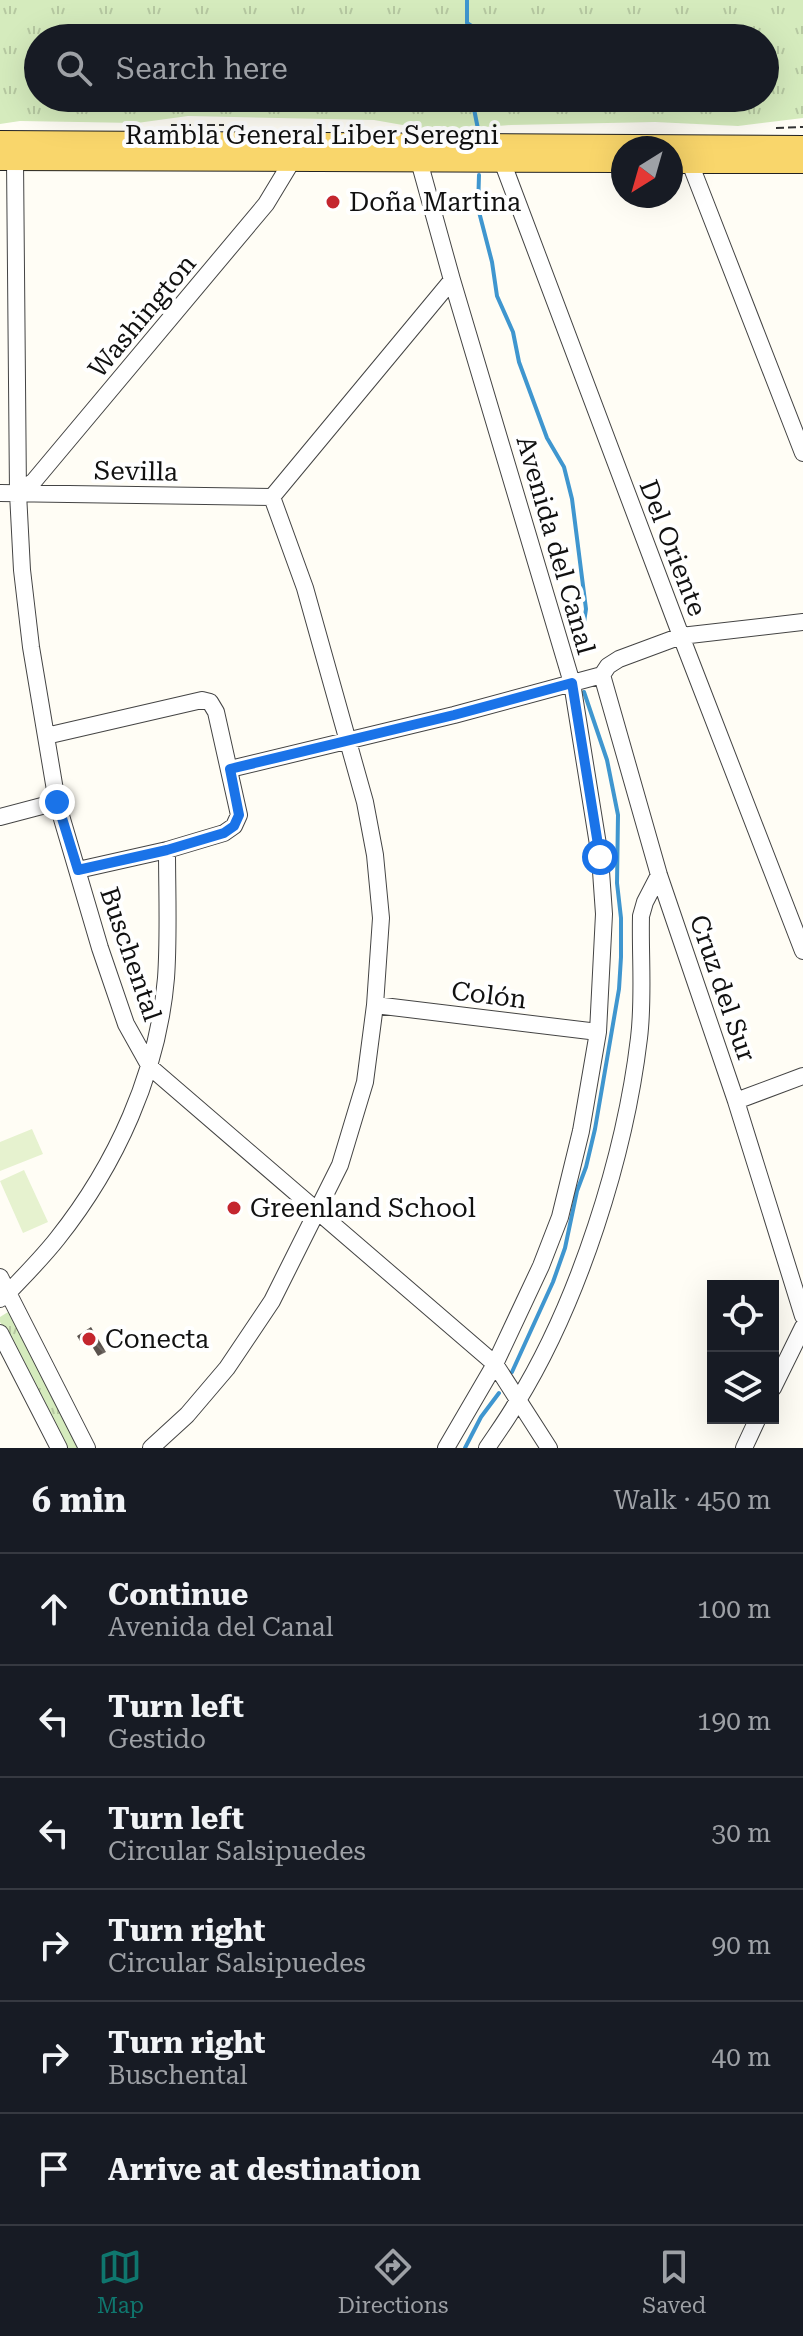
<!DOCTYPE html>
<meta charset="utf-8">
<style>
:root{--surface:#171b24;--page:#242831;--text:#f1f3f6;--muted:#9ea1a6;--line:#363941;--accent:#0f766e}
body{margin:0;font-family:"Roboto Serif",serif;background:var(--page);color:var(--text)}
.controls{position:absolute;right:24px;bottom:24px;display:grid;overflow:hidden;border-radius:0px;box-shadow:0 8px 32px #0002}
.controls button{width:72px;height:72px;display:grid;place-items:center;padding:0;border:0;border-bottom:2px solid var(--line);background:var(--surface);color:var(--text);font:40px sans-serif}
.compass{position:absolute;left:611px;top:136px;width:72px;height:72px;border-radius:50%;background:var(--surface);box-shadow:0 8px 32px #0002;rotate:217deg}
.stop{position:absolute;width:24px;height:24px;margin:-18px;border:6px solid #1a73e8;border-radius:50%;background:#fff}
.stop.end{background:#1a73e8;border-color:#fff;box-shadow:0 2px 8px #0008}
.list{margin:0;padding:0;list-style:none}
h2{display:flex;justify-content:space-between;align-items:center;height:104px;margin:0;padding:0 32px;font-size:34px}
h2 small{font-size:26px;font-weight:400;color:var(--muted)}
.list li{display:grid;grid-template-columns:52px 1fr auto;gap:24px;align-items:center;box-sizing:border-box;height:112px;padding:0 32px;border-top:2px solid var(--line)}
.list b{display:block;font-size:30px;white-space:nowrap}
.list p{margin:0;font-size:26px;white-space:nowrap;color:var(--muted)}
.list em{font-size:26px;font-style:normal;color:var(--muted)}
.icon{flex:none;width:44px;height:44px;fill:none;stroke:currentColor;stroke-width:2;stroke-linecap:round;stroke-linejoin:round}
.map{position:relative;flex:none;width:803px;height:1448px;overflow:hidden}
.search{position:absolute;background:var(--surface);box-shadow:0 8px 32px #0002;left:24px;right:24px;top:24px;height:88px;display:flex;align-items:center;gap:20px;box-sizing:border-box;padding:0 28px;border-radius:44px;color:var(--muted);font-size:30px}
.sheet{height:776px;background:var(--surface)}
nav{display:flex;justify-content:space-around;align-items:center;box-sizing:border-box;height:112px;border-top:2px solid var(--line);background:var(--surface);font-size:22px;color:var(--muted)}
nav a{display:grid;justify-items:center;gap:4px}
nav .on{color:var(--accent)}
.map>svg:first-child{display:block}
.grass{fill:url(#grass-tufts);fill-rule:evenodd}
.pitch{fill:#e6f2cf}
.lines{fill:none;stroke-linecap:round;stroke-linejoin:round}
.stream{stroke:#3f96cf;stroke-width:4}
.building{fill:url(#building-cross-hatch)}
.minor-casing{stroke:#444;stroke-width:18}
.major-casing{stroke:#222;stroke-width:22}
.path{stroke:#333;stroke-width:2;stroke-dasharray:8 4;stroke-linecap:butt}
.minor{stroke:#fff;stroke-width:16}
.major{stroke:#f9d66b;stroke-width:20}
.route{stroke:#1a73e8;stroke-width:10}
.poi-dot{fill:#c4262e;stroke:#fff;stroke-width:3}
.labels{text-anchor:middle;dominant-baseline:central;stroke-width:8;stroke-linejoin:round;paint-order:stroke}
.street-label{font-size:26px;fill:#111;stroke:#fff}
.poi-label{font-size:26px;fill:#111;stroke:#fff;text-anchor:start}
</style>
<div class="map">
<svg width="803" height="1448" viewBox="0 0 803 1448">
<defs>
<pattern id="grass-tufts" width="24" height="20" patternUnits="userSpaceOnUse" patternTransform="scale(2)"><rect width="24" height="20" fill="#d5ebbd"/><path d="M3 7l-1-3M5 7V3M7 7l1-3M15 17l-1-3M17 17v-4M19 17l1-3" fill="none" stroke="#b6c8a1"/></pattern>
<pattern id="building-cross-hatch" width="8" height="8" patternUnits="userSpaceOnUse" patternTransform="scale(2)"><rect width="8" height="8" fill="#5a524d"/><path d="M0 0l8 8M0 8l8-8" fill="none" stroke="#6d6662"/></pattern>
</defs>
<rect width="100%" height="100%" fill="#fffdf5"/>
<path class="grass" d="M0,0H803V118L738,126L655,122L511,125L437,131L374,120L188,116L137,123L20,121L0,124ZM38,38H765V98H38Z
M8,1312L12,1316L81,1448H67L0,1322V1317Z"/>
<path class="pitch" d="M32,1129L43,1154L0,1171V1142Z
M24,1170L48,1222L23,1233L0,1181Z"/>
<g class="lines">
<path class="stream" d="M467,0V23L484,34L486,38
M478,129L474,109L479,98
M479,175L478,208L492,262L497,296L513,332L519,362L547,438L564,467L572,499L586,609L579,656
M512,1372L553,1282L565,1248L577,1191L586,1167L595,1129L619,989L621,957V918L617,883L618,815L607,760L584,692
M465,1448L481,1417L499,1393"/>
</g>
<path class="building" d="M91,1327L106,1352L98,1356L90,1343L83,1346L77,1336Z"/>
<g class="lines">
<g class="minor-casing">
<path id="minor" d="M15,160L18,493L22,570L31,647L57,802L100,948L126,1024L150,1067L495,1364L549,1448
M419,161L452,280L572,683L600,857L604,914L598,1032L581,1131L560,1217L541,1266L495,1364L446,1448
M502,161L681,636L803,951
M690,163L803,453
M0,493L272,497
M18,493L34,481L266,204L292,161
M272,497L452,280
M602,675L659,875L736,1101L803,1316
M602,675L608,666L619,659L681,636L803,622
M46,736L202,700L210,702L216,712L239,815L234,826L224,833L167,850L78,870
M230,769L454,715L602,675
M0,817L57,802
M375,1005L598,1032
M736,1101L803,1076
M0,1277L87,1448
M0,1299L7,1294C24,1276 42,1258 57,1239C116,1165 158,1073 166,978C169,936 167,892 167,850
M0,1333L59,1448
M773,1388L803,1327
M151,1448L187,1415L227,1368L272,1301L340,1165L365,1082L375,1005L381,918L375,855L365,802L305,588L272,497
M487,1448C497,1433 508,1418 517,1402C579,1301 625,1156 639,1038C644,998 640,956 641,916L645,902L659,875
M744,1448L758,1418"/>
</g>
<g class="major-casing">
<path id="major" d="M0,141L803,146
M0,160L623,162
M671,163H803"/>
</g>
<path class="path" d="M171,125H224
M776,128L803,127"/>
<use href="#minor" class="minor"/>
<use href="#major" class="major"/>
</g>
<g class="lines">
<path class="route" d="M57,802L78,870L167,850L224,833L234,826L239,815L230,769L454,715L572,683L600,857"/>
</g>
<g class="poi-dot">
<circle cx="333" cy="202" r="8"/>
<circle cx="234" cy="1208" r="8"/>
<circle cx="89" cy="1339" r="8"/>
</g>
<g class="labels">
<g class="street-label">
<text x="312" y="135">Rambla General Liber Seregni</text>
<text transform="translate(142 316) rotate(-50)">Washington</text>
<text transform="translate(136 471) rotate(1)">Sevilla</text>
<text transform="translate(556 545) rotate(74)">Avenida del Canal</text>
<text transform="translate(673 548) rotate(69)">Del Oriente</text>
<text transform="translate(131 954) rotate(71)">Buschental</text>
<text transform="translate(723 988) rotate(71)">Cruz del Sur</text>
<text transform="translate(489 995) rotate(7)">Colón</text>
</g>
<g class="poi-label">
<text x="349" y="202">Doña Martina</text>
<text x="250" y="1208">Greenland School</text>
<text x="105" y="1339">Conecta</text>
</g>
</g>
</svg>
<div class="controls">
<button><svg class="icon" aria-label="locate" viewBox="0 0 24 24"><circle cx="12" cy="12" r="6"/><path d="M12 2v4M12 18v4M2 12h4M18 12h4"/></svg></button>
<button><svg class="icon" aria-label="layers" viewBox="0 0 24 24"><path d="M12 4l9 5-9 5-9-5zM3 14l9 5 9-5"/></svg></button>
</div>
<svg class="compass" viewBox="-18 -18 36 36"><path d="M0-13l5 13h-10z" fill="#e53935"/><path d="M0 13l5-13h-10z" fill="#9ea1a6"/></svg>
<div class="stop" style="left:600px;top:857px"></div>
<div class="stop end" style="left:57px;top:802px"></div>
<div class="search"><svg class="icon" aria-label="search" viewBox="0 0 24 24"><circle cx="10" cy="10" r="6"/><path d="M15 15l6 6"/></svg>Search here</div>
</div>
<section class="sheet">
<h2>6 min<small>Walk · 450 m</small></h2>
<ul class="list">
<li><svg class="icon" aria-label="ahead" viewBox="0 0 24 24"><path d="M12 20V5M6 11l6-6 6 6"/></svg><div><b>Continue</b><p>Avenida del Canal</p></div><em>100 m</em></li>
<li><svg class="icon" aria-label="left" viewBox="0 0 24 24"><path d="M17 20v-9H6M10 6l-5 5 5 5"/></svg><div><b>Turn left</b><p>Gestido</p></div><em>190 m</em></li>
<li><svg class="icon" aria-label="left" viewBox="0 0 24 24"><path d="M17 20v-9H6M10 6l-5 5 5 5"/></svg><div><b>Turn left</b><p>Circular Salsipuedes</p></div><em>30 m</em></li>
<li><svg class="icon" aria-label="right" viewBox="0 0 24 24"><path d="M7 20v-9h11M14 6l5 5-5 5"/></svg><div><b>Turn right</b><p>Circular Salsipuedes</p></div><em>90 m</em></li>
<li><svg class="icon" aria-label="right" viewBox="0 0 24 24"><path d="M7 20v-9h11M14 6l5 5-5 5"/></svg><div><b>Turn right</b><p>Buschental</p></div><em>40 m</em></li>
<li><svg class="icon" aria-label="arrive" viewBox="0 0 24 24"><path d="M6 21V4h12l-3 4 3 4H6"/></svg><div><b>Arrive at destination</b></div></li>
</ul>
</section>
<nav>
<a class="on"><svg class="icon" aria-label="map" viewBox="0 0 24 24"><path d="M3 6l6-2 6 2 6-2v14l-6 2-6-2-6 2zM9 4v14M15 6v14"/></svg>Map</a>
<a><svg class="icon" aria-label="directions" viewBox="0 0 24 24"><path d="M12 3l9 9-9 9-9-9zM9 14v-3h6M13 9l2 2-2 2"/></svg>Directions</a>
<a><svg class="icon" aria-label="saved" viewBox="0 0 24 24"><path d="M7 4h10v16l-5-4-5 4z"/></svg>Saved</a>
</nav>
